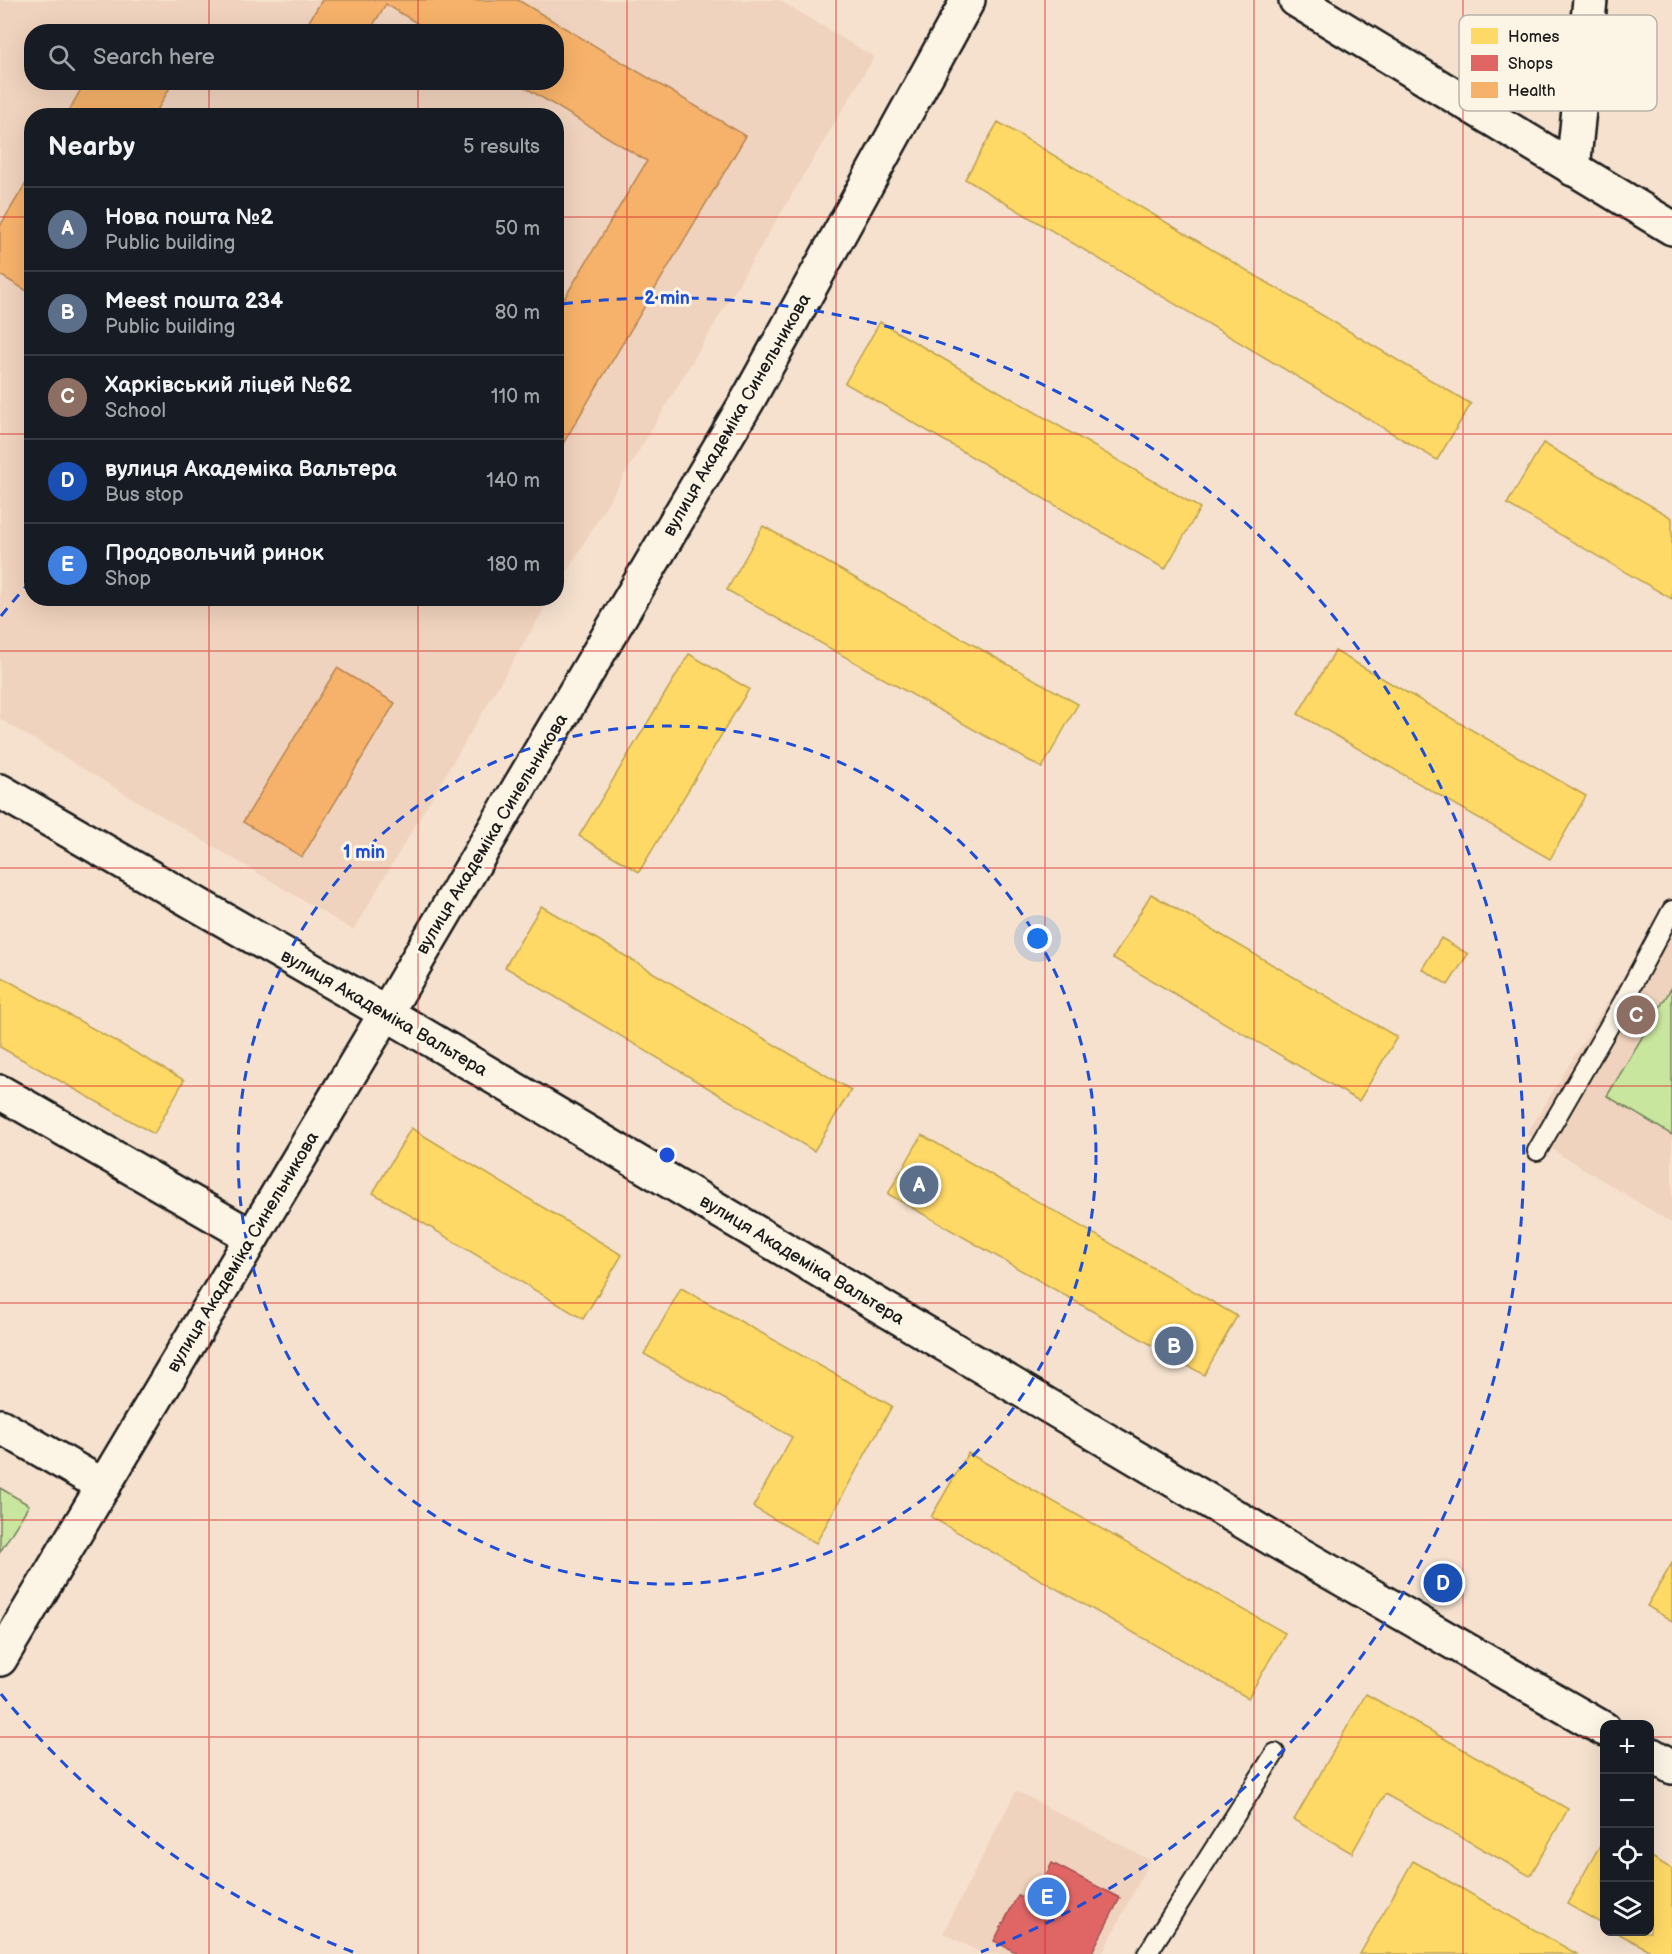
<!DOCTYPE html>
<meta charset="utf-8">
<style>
:root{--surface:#171b24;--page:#242831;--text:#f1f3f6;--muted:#9ea1a6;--line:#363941;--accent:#0f766e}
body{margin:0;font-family:"Balsamiq Sans",sans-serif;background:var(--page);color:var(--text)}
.controls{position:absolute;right:18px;bottom:18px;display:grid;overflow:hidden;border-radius:12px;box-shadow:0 6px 24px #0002}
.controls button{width:54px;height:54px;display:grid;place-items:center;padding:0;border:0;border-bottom:2px solid var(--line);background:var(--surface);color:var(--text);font:30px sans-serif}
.you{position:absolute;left:1038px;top:939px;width:21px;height:21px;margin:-15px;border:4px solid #fff;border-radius:50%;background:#1a73e8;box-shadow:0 0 0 9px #1a73e833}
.badge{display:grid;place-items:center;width:39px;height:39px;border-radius:50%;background:var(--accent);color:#fff;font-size:20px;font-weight:700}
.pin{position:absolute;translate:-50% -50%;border:3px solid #fff;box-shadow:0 2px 6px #0006}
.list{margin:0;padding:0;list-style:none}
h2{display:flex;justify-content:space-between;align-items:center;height:78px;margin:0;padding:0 24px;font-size:26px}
h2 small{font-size:20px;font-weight:400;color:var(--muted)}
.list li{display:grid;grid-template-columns:39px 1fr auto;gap:18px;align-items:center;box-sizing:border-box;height:84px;padding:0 24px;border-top:2px solid var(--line)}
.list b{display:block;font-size:22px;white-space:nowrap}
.list p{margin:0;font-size:20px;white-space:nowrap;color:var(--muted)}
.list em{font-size:20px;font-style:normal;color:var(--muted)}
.icon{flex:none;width:33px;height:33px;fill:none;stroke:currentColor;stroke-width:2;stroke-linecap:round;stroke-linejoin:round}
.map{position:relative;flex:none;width:1672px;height:1954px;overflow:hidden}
.search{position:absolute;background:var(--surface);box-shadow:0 6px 24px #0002;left:24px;top:24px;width:540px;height:66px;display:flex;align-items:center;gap:15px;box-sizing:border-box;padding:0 21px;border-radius:24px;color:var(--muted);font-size:22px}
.panel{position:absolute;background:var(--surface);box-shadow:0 6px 24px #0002;left:24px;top:108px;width:540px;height:498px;border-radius:24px}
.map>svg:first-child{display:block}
.built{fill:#f0d3be;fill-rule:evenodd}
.green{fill:#c9e69e;stroke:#72815d;stroke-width:1.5}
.homes{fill:#ffd966;stroke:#bba050;stroke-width:1.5}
.shops{fill:#e06666;stroke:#a55050;stroke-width:1.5}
.health{fill:#f6b26b;stroke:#b58553;stroke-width:1.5}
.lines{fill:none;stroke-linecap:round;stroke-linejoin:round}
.lane-casing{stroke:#1c1c1c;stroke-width:22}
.street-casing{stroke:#1c1c1c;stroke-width:38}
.secondary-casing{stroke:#1c1c1c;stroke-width:38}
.primary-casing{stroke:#1c1c1c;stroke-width:38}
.lane{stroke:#fcf5e5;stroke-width:18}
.street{stroke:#fcf5e5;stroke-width:33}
.secondary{stroke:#fcf5e5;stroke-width:33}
.primary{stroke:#fcf5e5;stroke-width:33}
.grid{fill:none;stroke:#d62828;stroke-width:1.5;stroke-opacity:0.55}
.ring{fill:none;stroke:#1d4ed8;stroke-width:3;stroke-dasharray:10 8}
.labels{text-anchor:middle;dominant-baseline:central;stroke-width:6;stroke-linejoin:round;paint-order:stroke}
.street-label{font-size:18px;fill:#1c1c1c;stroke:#fcf5e5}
.key{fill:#fcf5e5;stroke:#b9b4a9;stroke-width:1.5}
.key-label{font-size:16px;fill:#1c1c1c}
.centre{fill:#1d4ed8;stroke:#fcf5e5;stroke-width:3}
.ring-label{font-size:18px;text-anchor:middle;font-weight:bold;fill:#1d4ed8;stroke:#fcf5e5;stroke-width:6;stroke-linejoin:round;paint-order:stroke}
</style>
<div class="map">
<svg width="1672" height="1954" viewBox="0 0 1672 1954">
<rect width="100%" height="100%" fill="#f5e1ce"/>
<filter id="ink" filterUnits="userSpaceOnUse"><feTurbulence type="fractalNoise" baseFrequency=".0167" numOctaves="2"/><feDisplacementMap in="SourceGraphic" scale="12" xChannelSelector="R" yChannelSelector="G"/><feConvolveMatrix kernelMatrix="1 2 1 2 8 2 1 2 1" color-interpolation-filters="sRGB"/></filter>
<g filter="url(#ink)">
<path class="built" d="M0,0H779L874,57L557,588L556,116H32V598L550,599L353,930L0,719ZM32,32H556V82H32Z
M1672,896V1223L1527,1134Z
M1016,1791L1150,1860L1102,1954H984L943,1933Z"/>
<path class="green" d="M1672,987V1135L1607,1096Z
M0,1488L29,1505L0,1552Z"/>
<path class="homes" d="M998,122L1471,404L1437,460L965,179Z
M880,322L1200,508L1165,569L845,383Z
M1543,443L1672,518V599L1507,504Z
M763,526L1078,704L1042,768L727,590Z
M1335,651L1586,796L1550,859L1298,714Z
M689,654L749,689L639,872L579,836Z
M1151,894L1397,1037L1359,1101L1113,958Z
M541,906L851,1090L814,1151L505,967Z
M1441,938L1468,954L1448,985L1422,969Z
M0,976L184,1080L154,1134L0,1047Z
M411,1128L622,1255L583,1319L373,1193Z
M922,1135L1237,1316L1204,1375L888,1194Z
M681,1288L892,1406L816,1543L753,1507L792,1437L644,1354Z
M968,1453L1285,1633L1248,1698L931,1517Z
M1672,1563V1621L1647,1606Z
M1366,1694L1568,1809L1530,1876L1385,1794L1352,1853L1294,1820Z
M1604,1838V1925L1567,1904Z
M1650,1856L1672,1869V1954H1656L1616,1932H1650Z
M1413,1861L1577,1954H1360Z"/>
<path class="shops" d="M1052,1863L1120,1898L1091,1954H1019L994,1941L1018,1895L1032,1902Z"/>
<path class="health" d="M322,0H518L746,136L561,447L556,444V312L647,161L516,82H556V32H431L386,4L369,32H322L308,23Z
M85,82H173L154,116H66Z
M32,173V294L0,275V226Z
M337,668L395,703L302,857L243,822Z"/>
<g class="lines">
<g class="lane-casing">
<path id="lane" d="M1537,1151L1623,1002L1672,910
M1147,1954L1275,1753"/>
</g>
<g class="street-casing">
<path id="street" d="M1573,169L1590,0
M0,791L386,1013
M0,1092L252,1237
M0,1426L104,1486"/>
</g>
<g class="secondary-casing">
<path id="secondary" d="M386,1013L1278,1542L1604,1729
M0,1659L386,1013L749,398L968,0
M1650,1754L1672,1767"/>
</g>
<g class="primary-casing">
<path id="primary" d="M1296,0L1672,228"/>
</g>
<use href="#lane" class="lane"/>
<use href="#street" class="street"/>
<use href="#secondary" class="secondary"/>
<use href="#primary" class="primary"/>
</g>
</g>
<path class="grid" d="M209,0V32M418,0V32M627,0V1954M836,0V1954M1045,0V1954M1254,0V1954M1463,0V1954M209,82V116M418,82V116M0,217H32M556,217H1672M0,434H32M556,434H1672M209,598V1954M418,598V1954M0,651H1672M0,868H1672M0,1086H1672M0,1303H1672M0,1520H1672M0,1737H1604M1650,1737H1672"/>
<g class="ring">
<circle cx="667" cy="1155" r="429"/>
<path d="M353 1952A857 857 0 0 1 1 1694M1 616A857 857 0 0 1 30 582M563 304A857 857 0 0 1 981 1952"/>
</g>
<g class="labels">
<g class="street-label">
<text transform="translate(737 415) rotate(-60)">вулиця Академіка Синельникова</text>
<text transform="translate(492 834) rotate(-59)">вулиця Академіка Синельникова</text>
<text transform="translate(384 1013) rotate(30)">вулиця Академіка Вальтера</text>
<text transform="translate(243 1252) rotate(-59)">вулиця Академіка Синельникова</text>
<text transform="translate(802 1260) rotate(31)">вулиця Академіка Вальтера</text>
</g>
</g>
<rect x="1459" y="15" width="198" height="96" rx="9" class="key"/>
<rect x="1471" y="28" width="27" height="16" fill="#ffd966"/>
<rect x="1471" y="55" width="27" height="16" fill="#e06666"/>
<rect x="1471" y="82" width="27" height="16" fill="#f6b26b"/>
<g class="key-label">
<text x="1508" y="42">Homes</text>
<text x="1508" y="69">Shops</text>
<text x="1508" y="96">Health</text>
</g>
<circle cx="667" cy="1155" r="9" class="centre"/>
<g class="ring-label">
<text x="667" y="304">2 min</text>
<text x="364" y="858">1 min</text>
</g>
</svg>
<div class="controls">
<button>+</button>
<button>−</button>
<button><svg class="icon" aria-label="locate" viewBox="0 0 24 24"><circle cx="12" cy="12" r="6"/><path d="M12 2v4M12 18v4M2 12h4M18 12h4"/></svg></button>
<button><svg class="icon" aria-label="layers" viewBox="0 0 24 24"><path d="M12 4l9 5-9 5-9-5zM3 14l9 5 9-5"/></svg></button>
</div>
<div class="you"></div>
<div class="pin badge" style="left:919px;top:1185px;background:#5c6f8a">A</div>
<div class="pin badge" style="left:1174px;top:1346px;background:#5c6f8a">B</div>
<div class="pin badge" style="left:1636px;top:1015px;background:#8d6e63">C</div>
<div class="pin badge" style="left:1443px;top:1583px;background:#1a4fb4">D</div>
<div class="pin badge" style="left:1047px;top:1897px;background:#3f7fe0">E</div>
<div class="search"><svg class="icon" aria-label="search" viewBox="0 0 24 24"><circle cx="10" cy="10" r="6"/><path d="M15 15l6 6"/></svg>Search here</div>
<section class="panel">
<h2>Nearby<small>5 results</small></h2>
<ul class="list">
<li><span class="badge" style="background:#5c6f8a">A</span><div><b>Нова пошта №2</b><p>Public building</p></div><em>50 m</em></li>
<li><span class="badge" style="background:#5c6f8a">B</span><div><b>Meest пошта 234</b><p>Public building</p></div><em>80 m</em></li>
<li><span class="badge" style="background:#8d6e63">C</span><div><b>Харківський ліцей №62</b><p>School</p></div><em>110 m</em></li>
<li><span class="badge" style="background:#1a4fb4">D</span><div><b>вулиця Академіка Вальтера</b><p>Bus stop</p></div><em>140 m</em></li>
<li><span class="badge" style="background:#3f7fe0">E</span><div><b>Продовольчий ринок</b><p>Shop</p></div><em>180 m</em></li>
</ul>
</section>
</div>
